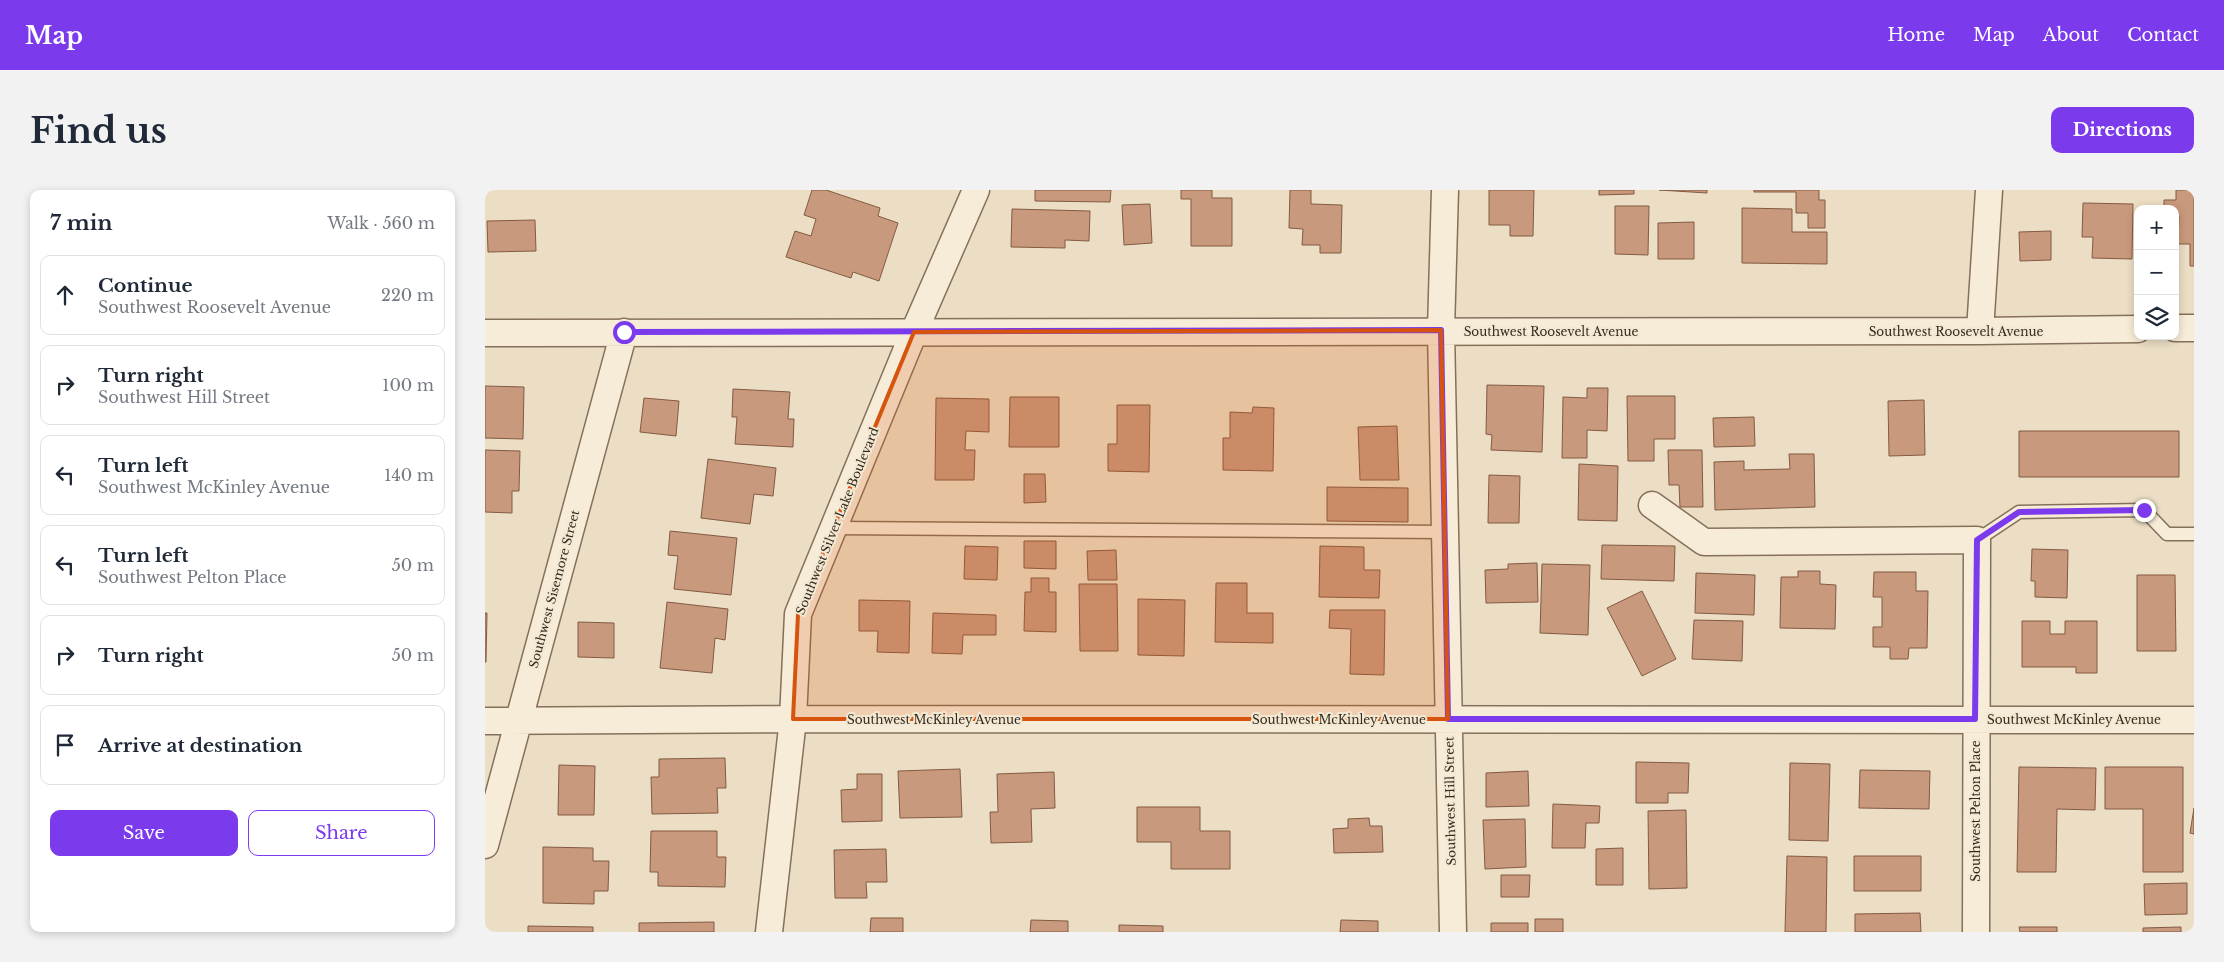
<!DOCTYPE html>
<meta charset="utf-8">
<style>
:root{--surface:#fff;--page:#f2f2f3;--text:#1f2937;--muted:#747a83;--line:#e0e1e3;--accent:#7c3aed}
body{margin:0;font-family:"Libre Baskerville",serif;background:var(--page);color:var(--text)}
.controls{position:absolute;right:15px;top:15px;display:grid;overflow:hidden;border-radius:10px;box-shadow:0 2px 8px #0003}
.controls button{width:45px;height:45px;display:grid;place-items:center;padding:0;border:0;border-bottom:1px solid var(--line);background:var(--surface);color:var(--text);font:25px sans-serif}
.stop{position:absolute;width:15px;height:15px;margin:-11px;border:4px solid #7c3aed;border-radius:50%;background:#fff}
.stop.end{background:#7c3aed;border-color:#fff;box-shadow:0 1px 5px #0008}
.list{margin:0;padding:0;list-style:none}
h2{display:flex;justify-content:space-between;align-items:center;height:65px;margin:0;padding:0 20px;font-size:21px}
h2 small{font-size:16px;font-weight:400;color:var(--muted)}
.list li{display:grid;grid-template-columns:32px 1fr auto;gap:15px;align-items:center;box-sizing:border-box;height:80px;margin:0 10px 10px;padding:0 10px;border:1px solid var(--line);border-radius:10px}
.list b{display:block;font-size:19px;white-space:nowrap}
.list p{margin:0;font-size:16px;white-space:nowrap;color:var(--muted)}
.list em{font-size:16px;font-style:normal;color:var(--muted)}
.actions{display:flex;gap:10px;padding:15px 20px}
.actions a{flex:1;padding:11px 0;border:1px solid var(--accent);border-radius:10px;text-align:center;font-size:18px;color:var(--accent)}
.actions .main{background:var(--accent);color:#fff}
.icon{flex:none;width:28px;height:28px;fill:none;stroke:currentColor;stroke-width:2;stroke-linecap:round;stroke-linejoin:round}
.map{position:relative;flex:none;width:1709px;height:742px;overflow:hidden;border-radius:10px}
header{display:flex;align-items:center;gap:30px;box-sizing:border-box;height:70px;padding:0 25px;background:var(--accent);color:#fff}
header strong{font-size:24px}
nav{display:flex;gap:28px;margin-inline-start:auto;font-size:18px}
.intro{display:flex;align-items:center;justify-content:space-between;box-sizing:border-box;height:120px;padding:0 30px}
h1{margin:0;font-size:35px}
.button{padding:12px 22px;border-radius:10px;background:var(--accent);color:#fff;font-size:18px;font-weight:700}
main{display:flex;gap:30px;padding:0 30px}
aside{flex:1;background:var(--surface);border-radius:10px;box-shadow:0 2px 8px #0003}
.map>svg:first-child{display:block}
.building{fill:#c8997c;stroke:#835a43}
.lines{fill:none;stroke-linecap:round;stroke-linejoin:round}
.lane-casing{stroke:#85705b;stroke-width:15}
.street-casing{stroke:#85705b;stroke-width:29}
.lane{stroke:#f7ecd7;stroke-width:12}
.street{stroke:#f7ecd7;stroke-width:26}
.route{stroke:#7c3aed;stroke-width:6}
.marked{fill:#d6540e;fill-opacity:0.2;stroke:#d6540e;stroke-width:4;stroke-linejoin:round}
.labels{text-anchor:middle;dominant-baseline:central;stroke-width:4;stroke-linejoin:round;paint-order:stroke}
.street-label{font-size:12px;fill:#36291f;stroke:#f3e9d3}
</style>
<header>
<strong>Map</strong>
<nav><a>Home</a><a>Map</a><a>About</a><a>Contact</a></nav>
</header>
<div class="intro"><h1>Find us</h1><a class="button">Directions</a></div>
<main>
<aside>
<h2>7 min<small>Walk · 560 m</small></h2>
<ul class="list">
<li><svg class="icon" aria-label="ahead" viewBox="0 0 24 24"><path d="M12 20V5M6 11l6-6 6 6"/></svg><div><b>Continue</b><p>Southwest Roosevelt Avenue</p></div><em>220 m</em></li>
<li><svg class="icon" aria-label="right" viewBox="0 0 24 24"><path d="M7 20v-9h11M14 6l5 5-5 5"/></svg><div><b>Turn right</b><p>Southwest Hill Street</p></div><em>100 m</em></li>
<li><svg class="icon" aria-label="left" viewBox="0 0 24 24"><path d="M17 20v-9H6M10 6l-5 5 5 5"/></svg><div><b>Turn left</b><p>Southwest McKinley Avenue</p></div><em>140 m</em></li>
<li><svg class="icon" aria-label="left" viewBox="0 0 24 24"><path d="M17 20v-9H6M10 6l-5 5 5 5"/></svg><div><b>Turn left</b><p>Southwest Pelton Place</p></div><em>50 m</em></li>
<li><svg class="icon" aria-label="right" viewBox="0 0 24 24"><path d="M7 20v-9h11M14 6l5 5-5 5"/></svg><div><b>Turn right</b></div><em>50 m</em></li>
<li><svg class="icon" aria-label="arrive" viewBox="0 0 24 24"><path d="M6 21V4h12l-3 4 3 4H6"/></svg><div><b>Arrive at destination</b></div></li>
</ul>
<div class="actions"><a class="main">Save</a><a>Share</a></div>
</aside>
<div class="map">
<svg width="1709" height="742" viewBox="0 0 1709 742">
<rect width="100%" height="100%" fill="#ebdec4"/>
<path class="building" d="M327,0H341L395,18L393,26L413,33L394,91L368,82L366,88L301,67L310,41L326,46L331,29L319,25Z
M550,0H626L625,12L550,11Z
M696,0H727V8H747V56H706V9H696Z
M805,0H826V14L857,15L856,63H835V55H817L818,39L804,38Z
M1004,0H1049L1048,46H1025V35H1004Z
M1114,0H1149V4L1114,5Z
M1174,0H1222V3Z
M1269,0H1334V10H1340V38H1323V23H1311V2H1269Z
M1691,0H1709V76H1705V54H1693L1694,26H1690V19H1679V10H1691Z
M1598,13L1648,14L1647,69L1607,68L1608,47H1597Z
M665,14L667,53L639,55L637,15Z
M1130,16H1164L1163,65L1130,64Z
M1257,18L1307,19V42H1342V74L1257,73Z
M527,19L605,21L604,51L580,50V58L526,57Z
M50,30L51,61L3,62L2,31Z
M1209,32V69H1173V33Z
M1566,41V70L1535,71L1534,42Z
M1002,195L1059,196L1057,262L1006,260L1007,245L1001,244Z
M0,196L39,197L38,249L0,248Z
M1102,198H1123L1122,241L1102,240V268H1077L1078,207L1102,208Z
M248,199L305,202L303,229H309L308,257L250,254L252,227H247Z
M1142,206H1190V249H1169V271H1143Z
M525,207H574V257H524Z
M159,208L194,211L191,246L155,242Z
M451,208L504,209V242L481,241L480,260H490L489,290H450Z
M1439,210L1440,265L1404,266L1403,211Z
M632,215H665L664,282L623,281V254H632Z
M768,217L789,218L788,281L738,280V248H745V222L767,223Z
M1269,227L1270,256L1229,257L1228,228Z
M912,236L914,290H875L873,237Z
M1534,241H1694V287H1534Z
M0,260L35,261L34,301H27V323L0,322Z
M1183,260H1217L1218,317H1195L1194,295H1184Z
M1304,264H1329L1330,317L1230,320L1229,272L1259,271V280L1305,279Z
M223,269L291,278L288,306L269,304L265,334L216,328Z
M1094,274L1133,276L1132,331L1093,330Z
M539,284H560L561,312L539,313Z
M1004,285L1035,286L1034,333H1003Z
M842,297L923,298V332L842,331Z
M185,341L252,348L246,405L189,399L193,366L183,365Z
M539,351H571V379L539,378Z
M1117,355L1190,356L1189,391L1116,389Z
M480,356L513,357L512,390L479,389Z
M835,356L879,357V380H895L894,408L834,407Z
M1547,359L1583,360L1582,408L1550,407V391H1546Z
M631,360L632,390H603L602,361Z
M1052,373L1053,412L1001,413L1000,380L1023,379V374Z
M1057,374L1105,375L1103,445L1055,443Z
M1313,381H1335V394L1351,395L1350,439L1295,438L1296,387H1313Z
M1389,382H1431V401H1443L1442,458H1424L1423,469H1405V457H1388V437H1397V407H1388Z
M1211,383L1270,385L1269,425L1210,423Z
M1652,385H1690L1691,461H1652Z
M546,388H564V402H571V442L539,441L540,402H546Z
M731,393H762V423H788V453L730,452Z
M594,394H632L633,461H595Z
M1157,401L1191,469L1157,486L1122,418Z
M653,409L700,410L699,466L653,465Z
M374,410L425,411L424,463L392,462L393,441H374Z
M182,412L243,419L240,450L230,448L227,483L175,478Z
M845,420H900L899,485L865,484L866,439L844,438Z
M0,423H2L1,472H0Z
M448,423L511,425V445H478L477,464L447,463Z
M1209,430L1258,431L1257,471L1207,469Z
M1537,431H1565V444H1580V431H1612V483H1591V477H1537Z
M93,432L129,433V468L93,467Z
M240,568L241,598H232L233,623L167,624L166,587H174V569Z
M1151,572L1204,573L1203,603H1183V613H1151Z
M1305,573L1345,574L1343,651L1304,650Z
M74,575L110,576L109,625H73Z
M1534,577L1611,578L1610,620L1572,619L1571,682H1532Z
M1620,577H1698V682H1658V619H1620Z
M475,579L477,627L415,628L413,581Z
M1375,580L1445,581L1444,619L1374,618Z
M1043,581L1044,616L1001,617V583Z
M569,582L570,618L546,619L547,652L506,653L505,622H513L512,584Z
M372,584H397V631L357,632L356,600L372,599Z
M1068,614L1115,616L1114,633H1101L1100,658H1067Z
M652,617H715V641H745V679H686V652H652Z
M1709,618V644L1705,643Z
M1201,620L1202,698L1164,699L1163,621Z
M884,628L885,636H897L898,662L849,663L848,639L863,638V629Z
M1040,629L1041,677L1000,679L998,630Z
M166,641H232V667H241L240,697L173,696V682H165Z
M58,657L108,658V671H124L123,701H109V714L58,713Z
M1138,658V695H1111V659Z
M401,659L402,692H381L382,708H350L349,660Z
M1302,666L1342,667L1341,742H1300Z
M1369,666H1436V701H1369Z
M1016,685H1045L1044,707H1016Z
M1702,693V724L1660,725L1659,694Z
M1435,723L1436,742H1370V724Z
M386,728H418V742H385Z
M1050,729H1078V742H1050Z
M546,730L583,731V742H545Z
M856,730L893,731V742H855Z
M229,732V742H154V733Z
M1006,733H1043V742H1006Z
M634,735L678,736V742H634Z
M43,736L108,737V742H43Z
M1534,737H1572V742H1535Z
M1696,737V742H1658V738Z"/>
<g class="lines">
<g class="lane-casing">
<path id="lane" d="M348,338L960,342
M1492,350L1534,322L1659,320L1682,344H1709"/>
</g>
<g class="street-casing">
<path id="street" d="M960,0L956,140L968,742
M1690,138H1709
M1495,141L1504,0
M0,143L1495,141L1653,139
M1167,315L1219,352L1492,350L1491,742
M0,531L308,529L1709,530
M0,655L139,142
M284,742L308,529L313,424L429,142L491,0"/>
</g>
<use href="#lane" class="lane"/>
<use href="#street" class="street"/>
</g>
<g class="lines">
<path class="route" d="M139,142L956,140L963,529H1490L1492,350L1534,322L1659,320"/>
</g>
<path class="marked" d="M956,140L963,529H308L313,424L429,142Z"/>
<g class="labels">
<g class="street-label">
<text x="1066" y="141">Southwest Roosevelt Avenue</text>
<text x="1471" y="141">Southwest Roosevelt Avenue</text>
<text transform="translate(352 331) rotate(-68)">Southwest Silver Lake Boulevard</text>
<text transform="translate(69 399) rotate(-75)">Southwest Sisemore Street</text>
<text x="449" y="529">Southwest McKinley Avenue</text>
<text x="854" y="529">Southwest McKinley Avenue</text>
<text x="1589" y="529">Southwest McKinley Avenue</text>
<text transform="translate(965 611) rotate(-91)">Southwest Hill Street</text>
<text transform="translate(1490 621) rotate(-90)">Southwest Pelton Place</text>
</g>
</g>
</svg>
<div class="controls">
<button>+</button>
<button>−</button>
<button><svg class="icon" aria-label="layers" viewBox="0 0 24 24"><path d="M12 4l9 5-9 5-9-5zM3 14l9 5 9-5"/></svg></button>
</div>
<div class="stop" style="left:139px;top:142px"></div>
<div class="stop end" style="left:1659px;top:320px"></div>
</div>
</main>
